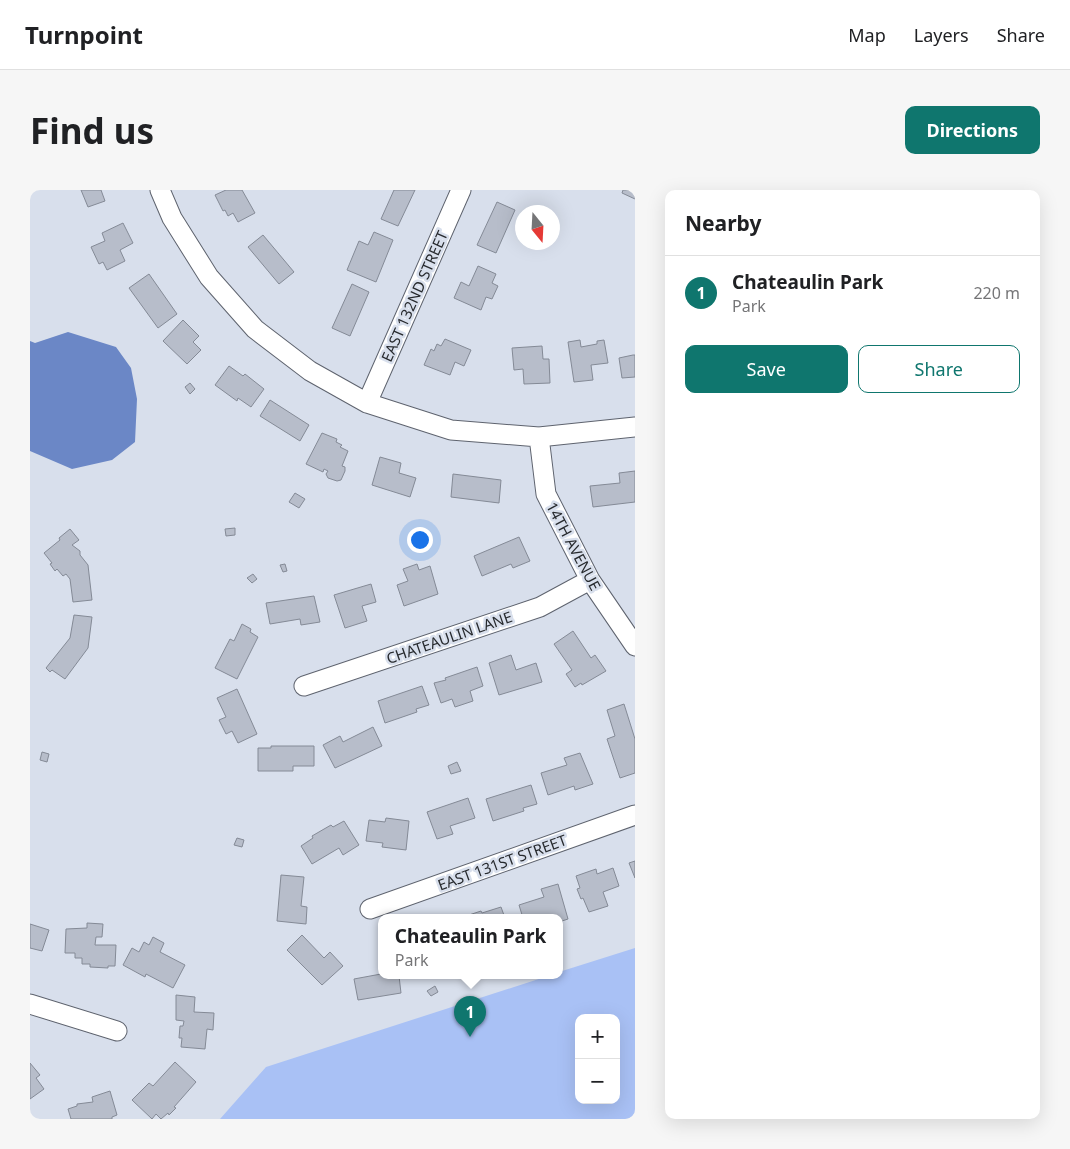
<!DOCTYPE html>
<meta charset="utf-8">
<style>
:root{--surface:#fff;--page:#f6f6f6;--text:#202124;--muted:#757577;--line:#e0e0e0;--accent:#0f766e}
body{margin:0;font-family:"Noto Sans",sans-serif;background:var(--page);color:var(--text)}
.controls{position:absolute;right:15px;bottom:15px;display:grid;overflow:hidden;border-radius:10px;box-shadow:0 5px 20px #0002}
.controls button{width:45px;height:45px;display:grid;place-items:center;padding:0;border:0;border-bottom:1px solid var(--line);background:var(--surface);color:var(--text);font:25px sans-serif}
.compass{position:absolute;left:485px;top:15px;width:45px;height:45px;border-radius:50%;background:var(--surface);box-shadow:0 5px 20px #0002;rotate:162deg}
.you{position:absolute;left:389px;top:349px;width:18px;height:18px;margin:-12px;border:4px solid #fff;border-radius:50%;background:#1a73e8;box-shadow:0 0 0 8px #1a73e833}
.badge{display:grid;place-items:center;width:32px;height:32px;border-radius:50%;background:var(--accent);color:#fff;font-size:16px;font-weight:700}
.pin{position:absolute;translate:-50% -41px;filter:drop-shadow(0 1px 2px #0008)}
.pin::after{content:'';position:absolute;top:26px;width:18px;height:15px;background:inherit;clip-path:polygon(0 0,100% 0,50% 100%)}
.popup{position:absolute;left:348px;top:724px;width:185px;height:65px;box-sizing:border-box;display:grid;place-content:center;border-radius:10px;background:var(--surface);filter:drop-shadow(0 1px 4px #0005);font-size:16px;white-space:nowrap;color:var(--muted)}
.popup b{font-size:19px;color:var(--text)}
.popup::after{content:'';position:absolute;left:50%;top:100%;margin-left:-10px;border:10px solid transparent;border-top-color:var(--surface)}
.list{margin:0;padding:0;list-style:none}
h2{display:flex;justify-content:space-between;align-items:center;height:65px;margin:0;padding:0 20px;font-size:21px}
h2 small{font-size:16px;font-weight:400;color:var(--muted)}
.list li{display:grid;grid-template-columns:32px 1fr auto;gap:15px;align-items:center;box-sizing:border-box;height:75px;padding:0 20px;border-top:1px solid var(--line)}
.list b{display:block;font-size:19px;white-space:nowrap}
.list p{margin:0;font-size:16px;white-space:nowrap;color:var(--muted)}
.list em{font-size:16px;font-style:normal;color:var(--muted)}
.actions{display:flex;gap:10px;padding:15px 20px}
.actions a{flex:1;padding:11px 0;border:1px solid var(--accent);border-radius:10px;text-align:center;font-size:18px;color:var(--accent)}
.actions .main{background:var(--accent);color:#fff}
.map{position:relative;flex:none;width:605px;height:929px;overflow:hidden;border-radius:10px}
header{display:flex;align-items:center;gap:30px;box-sizing:border-box;height:70px;padding:0 25px;background:var(--surface);border-bottom:1px solid var(--line)}
header strong{font-size:24px}
nav{display:flex;gap:28px;margin-inline-start:auto;font-size:18px}
.intro{display:flex;align-items:center;justify-content:space-between;box-sizing:border-box;height:120px;padding:0 30px}
h1{margin:0;font-size:35px}
.button{padding:12px 22px;border-radius:10px;background:var(--accent);color:#fff;font-size:18px;font-weight:700}
main{display:flex;gap:30px;padding:0 30px}
aside{flex:1;background:var(--surface);border-radius:10px;box-shadow:0 5px 20px #0002}
.map>svg:first-child{display:block}
.green{fill:#a9c1f5;fill-rule:evenodd}
.water{fill:#6b87c6}
.building{fill:#b7bdca;stroke:#848a96}
.lines{fill:none;stroke-linecap:round;stroke-linejoin:round}
.minor-casing{stroke:#5e636e;stroke-width:21}
.minor{stroke:#fff;stroke-width:19}
.labels{text-anchor:middle;dominant-baseline:central;stroke-width:5;stroke-linejoin:round;paint-order:stroke}
.street-label{font-size:15px;fill:#272a2e;stroke:#d8dfec}
</style>
<header>
<strong>Turnpoint</strong>
<nav><a>Map</a><a>Layers</a><a>Share</a></nav>
</header>
<div class="intro"><h1>Find us</h1><a class="button">Directions</a></div>
<main>
<div class="map">
<svg width="605" height="929" viewBox="0 0 605 929">
<rect width="100%" height="100%" fill="#d8dfec"/>
<path class="green" d="M605,758V929H190L236,877L518,786H529V782ZM549,828H586V910H549Z"/>
<path class="water" d="M38,142L86,157L101,178L107,209L105,252L82,270L42,279L0,261V151L5,153Z"/>
<path class="building" d="M51,0H71L75,11L58,17Z
M196,0H212L225,23L208,32L203,23L198,26L195,20L193,21L185,5Z
M364,0H385L368,36L351,29Z
M593,0H605V9L592,3Z
M467,12L485,20L466,63L447,55Z
M93,33L103,53L90,60L95,71L77,80L73,72L69,74L61,57L75,51L72,43Z
M344,42L363,50L346,92L317,80L329,51L338,55Z
M233,45L264,82L249,94L218,57Z
M448,76L466,84L462,93L468,96L462,109L456,107L451,120L424,108L431,92L439,96Z
M119,84L147,124L128,138L99,98Z
M322,94L339,102L320,146L302,138Z
M153,130L169,146L163,152L171,160L157,174L133,151Z
M415,149L441,160L434,176L425,172L420,185L394,175L401,159L404,161L407,154L411,156Z
M550,150L551,157L567,154V151L574,150L578,173L561,175L563,190L544,192L538,152Z
M512,156L513,169H519L520,193L494,194L493,179L484,180L482,158Z
M603,165H605V187L592,188L589,168Z
M199,176L213,186L215,184L234,199L221,217L208,208L207,211L185,195Z
M160,193L165,199L160,204L155,197Z
M240,210L279,235L270,251L230,226Z
M292,243L307,249L306,252L312,255L310,257L318,261L312,276L315,277V281L311,290L307,291L298,288L296,284L298,281L294,279L293,282L276,274Z
M350,267L371,273L369,283L386,288L380,307L342,295Z
M605,281V312L563,317L560,296L590,293L589,283Z
M423,284L471,290L469,313L421,307Z
M265,303L275,309L269,318L259,312Z
M205,338V345L196,346L195,339Z
M40,339L49,350L42,355L50,361V365L58,375L62,410L43,412L40,389L36,384L33,386L27,379L25,381L20,374L22,373L14,363L30,350L29,348Z
M489,347L500,371L483,378L481,374L452,386L444,366Z
M255,374L257,381L253,382L250,375Z
M387,374L389,380L400,376L408,404L374,416L367,395L378,391L373,379Z
M223,384L227,389L222,393L217,388Z
M341,394L346,412L332,416L337,431L315,438L304,405Z
M284,406L290,432L271,435L270,429L240,434L236,413Z
M44,425L62,427L58,458L35,489L22,480L20,482L16,478L40,448Z
M212,434L221,439L220,442L228,447L207,489L185,478L200,449L204,451Z
M543,441L561,468L565,465L576,481L552,495L551,493L545,497L536,484L542,480L524,454Z
M481,465L486,480L506,473L512,492L469,505L459,473Z
M447,477L453,496L440,501L443,511L425,517L422,509L411,513L404,493L416,490L415,488Z
M392,496L399,515L386,519L387,522L355,533L348,511Z
M207,499L227,544L208,553L202,541L196,544L189,530L196,527L187,508Z
M594,514L605,549V583L590,588L577,549L585,546L577,520Z
M343,537L352,556L305,578L293,555L310,546L313,552Z
M241,556H284V576H263V581H228V558H241Z
M12,562L19,564L17,572L10,570Z
M550,563L563,594L545,600L544,596L518,605L511,583L537,575L534,568Z
M427,572L431,581L421,584L418,576Z
M501,595L507,614L493,618L494,621L463,631L456,609Z
M438,608L445,628L420,636L423,644L407,649L397,622Z
M356,628L379,631L376,660L352,657L353,653L336,651L339,630L355,632Z
M314,631L329,655L313,665L309,658L282,674L271,656L283,648L282,646L301,635L303,637Z
M207,648L214,650L212,657L204,655Z
M605,671V688L599,673Z
M583,678L589,696L573,702L578,716L559,722L553,708L551,709L547,699L550,698L546,686L566,679L567,684Z
M251,685L274,687L271,716L277,717L276,734L247,731Z
M528,694L538,729L529,732V728L520,727L493,728L489,715L514,707L511,699Z
M471,717L475,728H430L451,721L452,723Z
M57,733L73,734L72,747H66L65,755H86L85,776H78V778L60,777V774H52V768H45V763H35L36,739L57,738Z
M0,734L19,740L12,761L0,758Z
M272,745L294,768L300,762L313,776L292,795L257,760Z
M123,747L134,753L130,762L155,775L143,798L116,784L115,787L93,775L102,758L109,762L114,752L119,755Z
M350,777H351V786H369L371,803L328,810L324,789L351,784Z
M405,796L408,802L401,806L397,801Z
M146,805L165,807L164,822L184,823L183,840L177,839L175,859L151,857L152,848H149L150,836H153L154,831L146,830Z
M145,872L166,892L144,917L146,918L139,925L138,923L131,929L126,924L122,929L102,910L119,893L123,896Z
M0,873L10,885L6,888L14,899L0,909Z
M80,901L87,925L82,927V929H41L38,919L47,916V914L63,912L62,907Z"/>
<g class="lines">
<g class="minor-casing">
<path id="minor" d="M130,0L142,28L179,87L225,139L280,181L337,213L421,240L509,247L605,237
M337,213L431,0
M509,247L516,304L560,390L605,456
M274,496L510,417L560,390
M340,719L605,625
M0,814L87,841"/>
</g>
<use href="#minor" class="minor"/>
</g>
<g class="labels">
<g class="street-label">
<text transform="translate(384 106) rotate(-66)">EAST 132ND STREET</text>
<text transform="translate(544 356) rotate(62)">14TH AVENUE</text>
<text transform="translate(419 447) rotate(-19)">CHATEAULIN LANE</text>
<text transform="translate(472 672) rotate(-20)">EAST 131ST STREET</text>
</g>
</g>
</svg>
<div class="controls">
<button>+</button>
<button>−</button>
</div>
<svg class="compass" viewBox="-18 -18 36 36"><path d="M0-13l5 13h-10z" fill="#e53935"/><path d="M0 13l5-13h-10z" fill="#757577"/></svg>
<div class="you"></div>
<div class="pin badge" style="left:440px;top:847px">1</div>
<div class="popup"><b>Chateaulin Park</b>Park</div>
</div>
<aside>
<h2>Nearby<small></small></h2>
<ul class="list">
<li><span class="badge">1</span><div><b>Chateaulin Park</b><p>Park</p></div><em>220 m</em></li>
</ul>
<div class="actions"><a class="main">Save</a><a>Share</a></div>
</aside>
</main>
